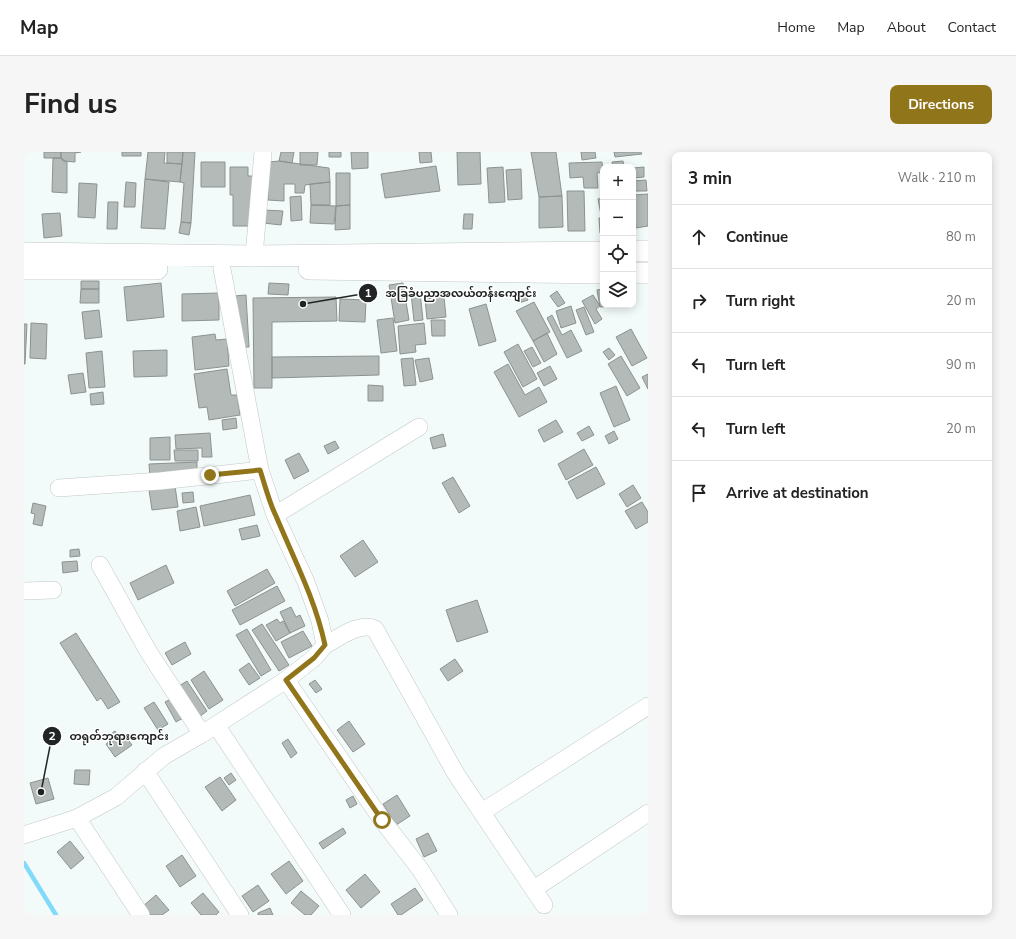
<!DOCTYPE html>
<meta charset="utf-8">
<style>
:root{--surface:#fff;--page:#f6f6f6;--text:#222;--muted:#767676;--line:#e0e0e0;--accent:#91751b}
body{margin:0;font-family:"Nunito Sans","Noto Sans Myanmar",sans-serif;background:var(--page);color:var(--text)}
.controls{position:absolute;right:12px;top:12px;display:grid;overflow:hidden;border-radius:8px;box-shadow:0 2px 10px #0003}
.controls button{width:36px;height:36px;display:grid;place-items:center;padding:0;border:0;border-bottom:1px solid var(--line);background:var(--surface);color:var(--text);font:20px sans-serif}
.stop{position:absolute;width:12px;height:12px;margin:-9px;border:3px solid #91751b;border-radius:50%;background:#fff}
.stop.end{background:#91751b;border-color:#fff;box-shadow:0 1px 4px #0008}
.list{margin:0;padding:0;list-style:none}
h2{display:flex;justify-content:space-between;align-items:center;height:52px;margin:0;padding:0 16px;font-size:17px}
h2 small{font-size:13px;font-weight:400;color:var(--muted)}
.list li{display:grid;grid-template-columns:26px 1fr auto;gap:12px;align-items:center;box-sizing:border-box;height:64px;padding:0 16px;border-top:1px solid var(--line)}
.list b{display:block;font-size:15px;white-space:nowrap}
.list em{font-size:13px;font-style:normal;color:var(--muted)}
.icon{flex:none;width:22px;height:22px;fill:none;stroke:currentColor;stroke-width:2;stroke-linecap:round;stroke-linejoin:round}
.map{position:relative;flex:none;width:624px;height:763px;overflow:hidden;border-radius:8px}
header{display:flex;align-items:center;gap:24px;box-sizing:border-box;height:56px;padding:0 20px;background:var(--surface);border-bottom:1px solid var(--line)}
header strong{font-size:19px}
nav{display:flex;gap:22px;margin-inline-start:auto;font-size:14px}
.intro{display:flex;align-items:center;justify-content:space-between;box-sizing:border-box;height:96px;padding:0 24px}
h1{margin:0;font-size:28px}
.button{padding:10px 18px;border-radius:8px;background:var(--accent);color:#fff;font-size:14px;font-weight:700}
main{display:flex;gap:24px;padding:0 24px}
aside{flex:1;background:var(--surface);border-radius:8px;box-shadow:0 2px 10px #0003}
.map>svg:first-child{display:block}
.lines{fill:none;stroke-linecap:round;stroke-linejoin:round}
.stream{stroke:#82dafa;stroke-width:4.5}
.building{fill:#b3bab7;stroke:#8c928f}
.minor-casing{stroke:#c0c8c6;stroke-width:18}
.major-casing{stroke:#c0c8c6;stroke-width:22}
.minor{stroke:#fff;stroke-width:17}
.major{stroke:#fff;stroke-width:21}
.route{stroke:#91751b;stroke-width:5}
.leader{fill:none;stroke:#212424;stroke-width:1.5}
.callout-dot{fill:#212424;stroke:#fff;stroke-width:1.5}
.mark-label{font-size:12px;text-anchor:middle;font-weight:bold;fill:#fff}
.callout-label{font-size:11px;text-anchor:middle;font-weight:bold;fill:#212424;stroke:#fff;stroke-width:3;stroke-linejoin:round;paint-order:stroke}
</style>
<header>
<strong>Map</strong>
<nav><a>Home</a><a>Map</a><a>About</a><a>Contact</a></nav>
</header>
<div class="intro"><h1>Find us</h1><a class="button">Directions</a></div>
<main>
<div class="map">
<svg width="624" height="763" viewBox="0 0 624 763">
<rect width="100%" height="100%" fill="#f3fbfa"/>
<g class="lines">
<path class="stream" d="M0,711L32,763"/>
</g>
<path class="building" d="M20,0H37V6H20Z
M37,0H57L51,1V10L39,9L37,6Z
M98,0H117V4H98Z
M124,0H141L140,11L158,12L156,30L121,27Z
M143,0H159L158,12L143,11Z
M159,0H171L167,71L157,70L160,31L156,30Z
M257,0H270L268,11L255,9Z
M276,0H294L293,13H276Z
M305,0H317V5H305Z
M327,0H344V16L328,17Z
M395,0H407L408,10L396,11Z
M433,0H456L457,32L434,33Z
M507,0H532L538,44L515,45Z
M557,0H571L572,6L558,8Z
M590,0H617L618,2L591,5Z
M29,6H37L43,10V41L28,40Z
M255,9L305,16L306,30L281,33L280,41H271V32H260V49L244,48L245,10Z
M599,9L600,15H584L589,14L588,10Z
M177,10H201V35H177Z
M578,10L579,20L573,21L574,36H560L559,25L546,26L545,11Z
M412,14L416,39L361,46L357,22Z
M206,15H224V24H229V74H209V43H206Z
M479,15L481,50L465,51L463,16Z
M620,15V25L609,26V16Z
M497,17L498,47L484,48L482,18Z
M312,21H326V53L312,54Z
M121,27L145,30L141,77L117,76Z
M622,28L623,39H609V29Z
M102,30L112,31L111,55H100Z
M306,30V53H287L286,32Z
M55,31L73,32L71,66L54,65Z
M543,39H560L561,79H544Z
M624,42V74L612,76L609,43Z
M277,44L278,68L267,69L266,45Z
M538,44L539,75L515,76V45Z
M579,46V63H577L574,47Z
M84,50H94L93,77H83Z
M287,53L312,54L310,72L286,71Z
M326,53V77L311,78L312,54Z
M240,58L259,59L257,73L239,71Z
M36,61L38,84L20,86L18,62Z
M440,62H449L448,77H439Z
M575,66H579V81H576Z
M157,70L167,71L165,83L155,81Z
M57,129H75V137H57Z
M137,131L140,165L103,169L100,135Z
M245,131L265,132L264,143L244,142Z
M379,131L385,168L371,171L365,133Z
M57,137H75V151H56Z
M579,137V153L588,154L576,155L573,138Z
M533,139L541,151L534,155L526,144Z
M396,140L399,168L390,169L387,141Z
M195,141V168L158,169V142Z
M502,141L504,148L495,151L492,144Z
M222,143L225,195H213L210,144Z
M569,143L576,154L572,157L578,167L571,172L558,149Z
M312,145L313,169L248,170V236H230L229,146Z
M420,145L422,165L403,167L401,147Z
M316,147L342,148L341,170L315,169Z
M510,150L526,180L509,189L492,159Z
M462,152L472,189L455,194L445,157Z
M547,154L552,171L537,176L532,159Z
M560,155L570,180L562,183L552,158Z
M75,158L78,185L61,187L58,160Z
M528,163L538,183L547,178L558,199L543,206L523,166Z
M369,166L373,199L357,201L353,168Z
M407,168H421V184H408Z
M7,171L23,172L22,207L6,206Z
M400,171L402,192L391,193L392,200L376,202L374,174Z
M0,172H3L1,212H0Z
M607,177L623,206L608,214L592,185Z
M523,181L533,202L520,210L509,189Z
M191,182L192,188L203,187L205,214L171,218L168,185Z
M494,192L513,227L499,235L480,200Z
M508,195L517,211L509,215L500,199Z
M585,196L591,203L585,208L579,200Z
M143,198V224L110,225L109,199Z
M78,199L81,235L65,236L62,201Z
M355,204V223L248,226V205Z
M597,204L616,236L603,244L584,212Z
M389,206L392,233L380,234L377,207Z
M405,206L409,227L396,230L391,208Z
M484,212L501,243L515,235L523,250L495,265L470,220Z
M526,214L533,227L520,234L513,221Z
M203,217L207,243H213L216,263L185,268L183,255L175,256L170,222Z
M59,221L62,240L47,242L44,223Z
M624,222V237L618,225Z
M344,233L359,234V249H344Z
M592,234L606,268L590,275L576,241Z
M79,240L80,252L67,253L66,242Z
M212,266L213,276L199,278L198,268Z
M532,268L539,280L520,290L514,278Z
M565,274L570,283L558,289L553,281Z
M590,279L594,287L585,292L581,284Z
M186,281L188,305H178V296L152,297L151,283Z
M419,282L422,294L409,297L406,286Z
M146,285V308H126V286Z
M311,289L315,296L304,302L300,294Z
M560,297L569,313L542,328L534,312Z
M150,298H174V309H151Z
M275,301L285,319L270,327L261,308Z
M173,310V324L126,326L125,312Z
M572,315L581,332L553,347L544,330Z
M429,325L446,354L435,361L418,331Z
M609,333L617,346L603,355L595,342Z
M151,334L154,355L128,358L125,338Z
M169,340L170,350L159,351L158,341Z
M226,343L231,363L180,374L176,354Z
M618,350L624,360V370L612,377L601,359Z
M9,351L22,354L18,374L9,372L11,362L7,361Z
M172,355L176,375L156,379L153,359Z
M233,373L236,384L218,388L215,377Z
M339,388L354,410L331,425L316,404Z
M55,397L56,404L46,405V398Z
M53,409L54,419L39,421L38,410Z
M142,413L150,431L114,448L106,431Z
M243,417L251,431L211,454L203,439Z
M253,434L261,449L216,473L208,458Z
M453,448L464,480L433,490L422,458Z
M267,455L272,465L276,463L281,474L266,481L256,460Z
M253,467L256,471L259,469L266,481L252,489L242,473Z
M238,472L265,513L255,519L228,478Z
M223,477L247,518L237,524L212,483Z
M279,479L288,494L265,506L257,490Z
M52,481L96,550L84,557L77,546L73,549L36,491Z
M161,490L167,502L148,513L141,501Z
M431,507L439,519L424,529L416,517Z
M225,511L236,526L225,533L215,518Z
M180,519L199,548L185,557L167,528Z
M291,528L298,537L292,541L285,532Z
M163,529L183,559L175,565L155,534Z
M151,545L161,565L152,570L141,550Z
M130,550L144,572L134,578L120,556Z
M325,569L341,592L329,600L313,578Z
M91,579L95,586L100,582L108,593L91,605L82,592L86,589L84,584Z
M264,587L273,601L267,606L258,591Z
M51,618H66L65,633L50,632Z
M207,621L212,628L205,633L200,626Z
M196,625L212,648L198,659L181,635Z
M24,626L30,647L12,652L6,631Z
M373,643L386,664L372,673L359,652Z
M329,644L333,652L326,656L322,648Z
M319,676L322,681L299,697L295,691Z
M404,681L413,699L400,705L392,687Z
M46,689L60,706L47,717L33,700Z
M158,703L172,724L156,735L142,714Z
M265,709L279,729L262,742L247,722Z
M341,722L356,740L337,756L322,738Z
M234,733L245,749L229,760L218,744Z
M391,736L399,748L377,763H374L367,752Z
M277,739L295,754L287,763H281L267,751Z
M179,741L195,760L192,763H177L167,751Z
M132,743L145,758L138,763H126L119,754Z
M246,756L249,763H234V761Z"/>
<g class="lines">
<g class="minor-casing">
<path id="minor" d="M230,104L239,0
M35,336L136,329L236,318
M251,363L395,275
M76,413L124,499L178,582
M0,439L29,438
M301,493C315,486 336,469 351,477L432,622L520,753
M262,528L358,668L396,717L425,763
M192,573L318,763
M121,619L216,763
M458,660L624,554
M53,666L117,763
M0,683L53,666L92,645L140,604L178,582L262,528L290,506L301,493L296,469L282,430L251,363L236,318L198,117
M510,737L624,661"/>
</g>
<g class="major-casing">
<path id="major" d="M609,99H624
M0,101L230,104L579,100
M0,117H133
M285,117L579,121
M609,121H624"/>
</g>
<use href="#minor" class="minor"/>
<use href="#major" class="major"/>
</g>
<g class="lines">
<path class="route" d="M186,323L236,318C241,333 245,350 252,364C270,407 291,447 301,493L290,506L262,528L358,668"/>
</g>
<path class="leader" d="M279 152L344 141M17 640L28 584"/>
<g class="callout-dot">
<circle cx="279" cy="152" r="4"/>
<circle cx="17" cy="640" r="4"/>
<circle cx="344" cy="141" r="10"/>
<circle cx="28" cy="584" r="10"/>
</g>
<g class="mark-label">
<text x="344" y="145">1</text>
<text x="28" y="588">2</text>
</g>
<g class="callout-label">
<text x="437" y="145">အခြခံပညာအလယ်တန်းကျောင်း</text>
<text x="95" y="588">တရုတ်ဘုရားကျောင်း</text>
</g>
</svg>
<div class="controls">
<button>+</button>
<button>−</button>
<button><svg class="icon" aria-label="locate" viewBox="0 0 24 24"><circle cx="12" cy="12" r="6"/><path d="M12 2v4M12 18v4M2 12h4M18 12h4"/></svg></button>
<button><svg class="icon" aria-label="layers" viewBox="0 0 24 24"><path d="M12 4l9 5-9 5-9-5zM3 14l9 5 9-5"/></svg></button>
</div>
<div class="stop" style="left:358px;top:668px"></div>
<div class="stop end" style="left:186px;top:323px"></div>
</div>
<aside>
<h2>3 min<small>Walk · 210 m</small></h2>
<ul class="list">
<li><svg class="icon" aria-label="ahead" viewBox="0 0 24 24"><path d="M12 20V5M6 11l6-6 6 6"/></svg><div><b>Continue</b></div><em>80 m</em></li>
<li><svg class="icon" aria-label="right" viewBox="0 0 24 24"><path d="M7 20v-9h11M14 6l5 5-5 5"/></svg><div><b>Turn right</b></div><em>20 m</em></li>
<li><svg class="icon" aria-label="left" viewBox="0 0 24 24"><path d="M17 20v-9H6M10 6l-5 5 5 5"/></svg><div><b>Turn left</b></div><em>90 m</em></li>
<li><svg class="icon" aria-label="left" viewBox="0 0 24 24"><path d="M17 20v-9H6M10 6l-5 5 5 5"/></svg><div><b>Turn left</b></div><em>20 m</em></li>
<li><svg class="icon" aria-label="arrive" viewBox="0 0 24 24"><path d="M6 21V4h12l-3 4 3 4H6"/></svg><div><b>Arrive at destination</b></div></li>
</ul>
</aside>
</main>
